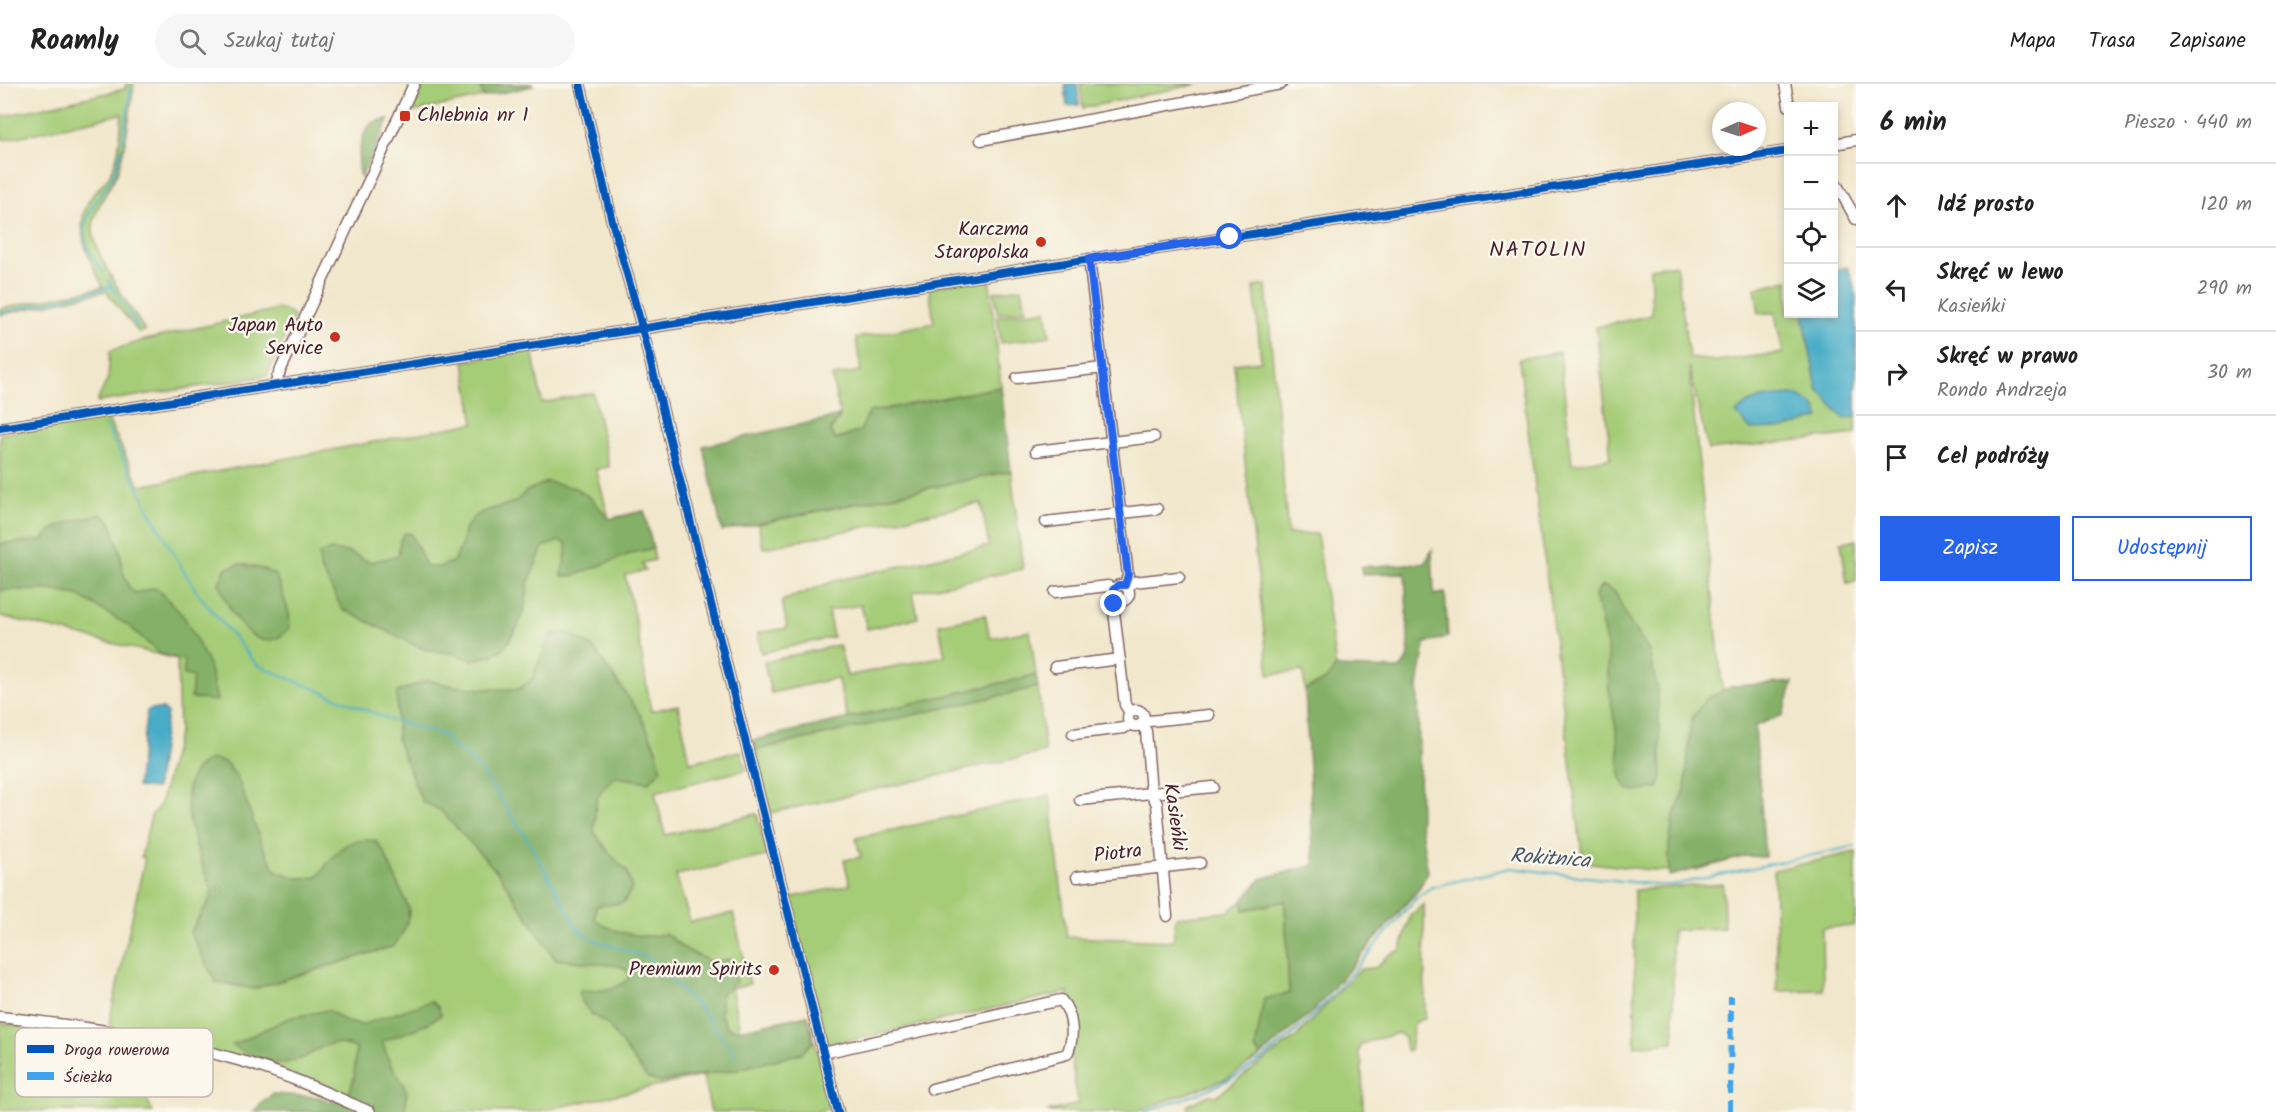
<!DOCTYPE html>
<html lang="pl">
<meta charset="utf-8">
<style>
:root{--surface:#fff;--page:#f6f6f6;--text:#222;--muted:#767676;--line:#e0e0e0;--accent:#2563eb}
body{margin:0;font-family:Kalam,sans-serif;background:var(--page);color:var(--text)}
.controls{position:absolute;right:18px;top:18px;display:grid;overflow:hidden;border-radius:0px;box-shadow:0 3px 9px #0003}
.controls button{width:54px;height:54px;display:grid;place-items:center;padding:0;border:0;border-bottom:2px solid var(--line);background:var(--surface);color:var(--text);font:30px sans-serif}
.compass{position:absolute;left:1712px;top:18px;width:54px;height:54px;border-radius:50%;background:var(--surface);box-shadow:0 3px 9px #0003;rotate:87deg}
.stop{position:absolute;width:18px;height:18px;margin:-14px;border:4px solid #2563eb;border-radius:50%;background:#fff}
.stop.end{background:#2563eb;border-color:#fff;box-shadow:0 2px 6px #0008}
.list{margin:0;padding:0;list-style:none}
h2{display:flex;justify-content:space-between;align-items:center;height:78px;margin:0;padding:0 24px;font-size:26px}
h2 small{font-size:20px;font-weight:400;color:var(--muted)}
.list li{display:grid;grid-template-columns:39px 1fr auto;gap:18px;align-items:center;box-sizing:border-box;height:84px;padding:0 24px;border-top:2px solid var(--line)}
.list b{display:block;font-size:22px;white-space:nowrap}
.list p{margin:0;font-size:20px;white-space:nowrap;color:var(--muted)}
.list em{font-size:20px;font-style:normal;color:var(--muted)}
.actions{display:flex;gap:12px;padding:18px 24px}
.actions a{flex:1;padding:14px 0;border:2px solid var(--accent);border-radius:0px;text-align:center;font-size:21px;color:var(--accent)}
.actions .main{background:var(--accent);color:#fff}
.icon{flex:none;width:33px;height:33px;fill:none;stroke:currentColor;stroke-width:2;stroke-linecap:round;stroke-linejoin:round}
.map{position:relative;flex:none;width:1856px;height:1028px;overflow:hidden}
header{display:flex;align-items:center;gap:36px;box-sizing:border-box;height:84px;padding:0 30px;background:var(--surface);border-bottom:2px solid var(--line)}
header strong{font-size:28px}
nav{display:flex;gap:33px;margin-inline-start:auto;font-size:21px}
.search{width:420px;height:54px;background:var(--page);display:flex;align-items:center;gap:15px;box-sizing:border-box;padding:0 21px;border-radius:33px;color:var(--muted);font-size:22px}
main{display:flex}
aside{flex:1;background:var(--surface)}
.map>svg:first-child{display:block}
.green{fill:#a5cc77;stroke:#787651;stroke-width:1.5}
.forest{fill:#84b068;stroke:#67684a;stroke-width:1.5}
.water{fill:#48adc7;stroke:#496679;stroke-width:1.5}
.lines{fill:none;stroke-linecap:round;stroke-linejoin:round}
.stream{stroke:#48adc7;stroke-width:2}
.minor-casing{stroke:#846563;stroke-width:13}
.minor{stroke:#fff;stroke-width:10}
.quiet{stroke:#40a2eb;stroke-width:6;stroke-dasharray:12 6;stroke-linecap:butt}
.cycleway-casing{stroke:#fbf7ec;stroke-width:11}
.cycleway{stroke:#0057b8;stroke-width:8}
.route{stroke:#2563eb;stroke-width:8}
.poi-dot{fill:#c8321e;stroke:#fbf7ec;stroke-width:2}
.labels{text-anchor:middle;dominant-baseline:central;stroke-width:5;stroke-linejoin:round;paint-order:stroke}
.poi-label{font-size:20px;fill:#4a1f2b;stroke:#fbf7ec;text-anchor:end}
.street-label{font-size:20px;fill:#4a1f2b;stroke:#fbf7ec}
.water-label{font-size:21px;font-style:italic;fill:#495869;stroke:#fbf7ec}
.quarter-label{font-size:22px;letter-spacing:1.5px;fill:#4a1f2b;stroke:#fbf7ec}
.key{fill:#fbf7ec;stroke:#c6b6b2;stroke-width:1.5}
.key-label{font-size:16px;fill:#4a1f2b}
</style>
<header>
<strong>Roamly</strong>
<div class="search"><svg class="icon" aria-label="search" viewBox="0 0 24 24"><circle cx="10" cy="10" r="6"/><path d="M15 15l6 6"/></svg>Szukaj tutaj</div>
<nav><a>Mapa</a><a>Trasa</a><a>Zapisane</a></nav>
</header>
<main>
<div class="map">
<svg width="1856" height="1028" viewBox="0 0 1856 1028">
<rect width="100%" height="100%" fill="#fbf7ec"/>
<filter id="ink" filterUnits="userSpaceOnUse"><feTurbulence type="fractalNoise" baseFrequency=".0167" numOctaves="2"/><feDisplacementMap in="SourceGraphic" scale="12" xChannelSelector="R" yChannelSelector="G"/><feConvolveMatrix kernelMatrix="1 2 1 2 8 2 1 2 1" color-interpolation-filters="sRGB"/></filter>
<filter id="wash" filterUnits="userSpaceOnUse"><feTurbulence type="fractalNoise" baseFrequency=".008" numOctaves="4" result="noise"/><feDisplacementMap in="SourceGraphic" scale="24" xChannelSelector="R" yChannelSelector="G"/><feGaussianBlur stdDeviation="1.35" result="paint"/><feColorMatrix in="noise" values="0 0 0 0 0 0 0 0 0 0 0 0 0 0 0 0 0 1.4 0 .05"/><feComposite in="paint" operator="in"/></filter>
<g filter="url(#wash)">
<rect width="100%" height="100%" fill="#f1e7cc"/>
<path class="green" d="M126,0H134C130,29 127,58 118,86C111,106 93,123 93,145C94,173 130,222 145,247L138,248L106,207L0,231V225L103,203C91,177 75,152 86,123C90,110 104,101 110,90C120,73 120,49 122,30L4,56L0,50V33L125,5Z
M423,0H480L483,13L409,29Z
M1080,0H1197L1083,24Z
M1676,180L1689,274L1716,277L1783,269L1775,229H1759L1755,204L1788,196V230H1803L1817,304L1844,334L1856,333V350L1708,366L1689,283L1740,774L1695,786L1660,787L1583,778L1519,275L1560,268L1572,380L1611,374L1596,243L1652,231L1650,184Z
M989,190L1001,303L870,328L860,347L835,356L830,348L840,332L832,292L861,287L856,254L934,239L929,204Z
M1266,201L1288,450H1317L1336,583L1326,596L1305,606L1303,587L1269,591L1234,280L1261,277L1254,203Z
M1022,204L1026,226L998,230L994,208Z
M278,225H283L294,233L267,292L97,318L108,294L110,267L141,257Z
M1046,226L1050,252L1001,259L997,233Z
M532,266L542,319L593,309L609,383L596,385L609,435L644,427L655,476L642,479L645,487L625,491L637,544L651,627L678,621L690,678L741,667L746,686L655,708L665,751L757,730L767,772L676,791L690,838L733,829L750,900L731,904L740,946L808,931L832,1024L814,1028H711L703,992L536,1028H370L271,986L115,948L109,939L145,774L141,773L151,732L160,721L179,647L177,575L0,532V350L107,333L140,402L474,339L464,277Z
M1011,387L1023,485L913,508L918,534L867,545L861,521L828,527L833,553L761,569L758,549L787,544L782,517L834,497L989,462L981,419L763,464L758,440Z
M1856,456V497L1847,499L1841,458Z
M985,531L990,554L1030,547L1036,591L848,634L837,594L771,609L764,578L839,561L847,592L945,572L939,540Z
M1038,603L1045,668L770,729L756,666Z
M1050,711L1067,853L1173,857L1176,833L1227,828L1242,817L1245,826L1285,817L1289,910L1255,965L1261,972L1228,994L1136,1028H1047L1078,1020L1071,973L1072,934L1068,908L847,957L830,959L827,957L789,814L850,801L844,776L861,773L856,754Z
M1856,768V832L1853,842L1822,844L1823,906L1777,907L1774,786Z
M1723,800L1724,844L1672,846L1674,958L1635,962L1634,806Z
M1424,820L1425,934L1414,939L1410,966L1406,967L1404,953L1398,949L1361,960L1358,970L1362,979L1363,1028H1189L1188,1021L1209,1011L1216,1012L1296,953L1360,885L1375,884L1389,871L1401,866L1410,832Z
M0,939L112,952L123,966L153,1028L0,1026Z"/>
<path class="forest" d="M480,0H532L533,2L483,13Z
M389,35L361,94C355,84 360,49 371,40C375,37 383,36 389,35Z
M1001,303L1011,387L722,447L703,362L840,332L830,347L835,356L860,347L869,328Z
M547,398L575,404L591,414L609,435L644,427L653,465L635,468L573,492H562C562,480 568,471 566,459L559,457L543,463L528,499L526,519L518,542L505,563L491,572L472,576L455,570L423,565L342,525L320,483L319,470L330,466L348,468L370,478L398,472L400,456L405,449L411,450L427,483H439L454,477L462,460L464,446L473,434L482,428L515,418L527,407Z
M101,430L110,436L120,467L123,488L129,503L135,509L154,504L159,506L184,533L193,549L209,581L217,617L191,614L193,593L184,591V576L160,570L129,542L77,511L50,506H0V460L42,456L52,446L70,438Z
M1432,466L1434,511L1445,509L1448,553L1425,559L1418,603L1420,740L1428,788L1418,806L1314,926L1261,972L1255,965L1264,915L1289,909L1285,817L1244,826L1242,817L1261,795L1314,781L1305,606L1326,596L1336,583L1400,585L1409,573L1405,489L1362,490L1361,483L1425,479Z
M241,480L263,485L276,491L289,529L290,544C257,581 228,527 219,499L226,484Z
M1602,501L1615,508L1629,537L1649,567L1657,603L1662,693L1658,704L1639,707L1627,705L1620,691L1617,651L1609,605L1607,563L1595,511Z
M567,549L593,563L640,630L657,667L661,686L649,698L615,693C592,712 596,720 594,748L611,771L627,787L632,805L623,819L596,822L595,835C614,850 642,855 666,850L687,866L713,879L730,875L736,898L721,910V932L728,944L740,946L808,931L813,958L802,969L739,985L659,998L647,994L607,940L591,930L580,915V906C599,907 615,908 629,894L628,887L619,882L555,875L499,790L440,726L422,717L397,656V608L428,596L453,602L483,605H519L532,595L551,550Z
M1036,591L1038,603L756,666L753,656Z
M1793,598L1783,631L1755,642L1765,773L1746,772L1669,792V762L1673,734L1685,706L1691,636L1706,615L1733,602Z
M213,675L226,679L237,693L262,761L276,787L297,794L317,793C336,770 342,752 376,757L384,768L409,825C409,840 402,850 394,862L254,905L216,898L190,848L209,817L212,806C200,774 162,691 213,675Z
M431,917L438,923L441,931L427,940L382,958C385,964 386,971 389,977C400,998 412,1000 404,1028H253L272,1010L319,1013L333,1019L350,1007L354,994L356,964C316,951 322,972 290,978C272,982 247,971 232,961L289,934L328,926L347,938L362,941Z"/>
<path class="water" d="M1065,0H1077L1079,21L1067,22Z
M1848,183L1856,209V333L1844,335L1817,304L1803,230H1834V186Z
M1797,311L1815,322L1820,334L1786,344L1750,345L1736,329C1753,311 1774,312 1797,311Z
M151,625H163L167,629L156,705L137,703L147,627Z"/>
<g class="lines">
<path class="stream" d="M123,58L131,4
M103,188C96,178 87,167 85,155C81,127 105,110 115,87C118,80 119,72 122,64
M108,196L138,243
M0,229L112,203
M106,341L154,435L185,489L199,511L257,581L388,635L443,651L454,663L466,671L480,685L525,751L578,845L593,856L647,873L698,922L736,971
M1144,1028C1175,1018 1209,1007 1238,991C1308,950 1364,873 1417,813L1432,803L1510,784L1657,801H1673L1856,762"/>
</g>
</g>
<g filter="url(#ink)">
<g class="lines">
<g class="minor-casing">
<path id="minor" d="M580,0L612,137L640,236L838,1028
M1785,0L1789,22
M981,56L1281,0
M1834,60L1856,56
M1834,96L1856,135
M1089,175L1128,491L1125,501
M1017,294L1103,284
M277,301V294L282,283L414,0
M0,344L1788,67
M1036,367L1154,353
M1046,438L1157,425
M1113 509a8 8 0 1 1 16 0a8 8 0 1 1-16 0Z
M1127,503L1134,498L1179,493
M1055,508L1108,502L1113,506
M1116,516L1114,527L1125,621L1130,628
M1055,583L1120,575
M1128 634a8 8 0 1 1 16 0a8 8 0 1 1-16 0Z
M1144,636L1149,637L1209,631
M1141,640L1146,647L1151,708L1157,720L1167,832
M1073,650L1124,644L1130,640
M1080,716L1213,703
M1077,793L1200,779
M0,933C80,942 160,953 238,976C284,989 327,1009 370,1028
M823,969L1061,916C1073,930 1075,953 1067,970L932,1005"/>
</g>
<use href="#minor" class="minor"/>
<path class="quiet" d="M1730,1028L1731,912"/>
<g class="cycleway-casing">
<path id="cycleway" d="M580,0L612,137L640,236L838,1028
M0,344L1788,67"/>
</g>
<use href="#cycleway" class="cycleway"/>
</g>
</g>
<g class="lines" filter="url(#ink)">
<path class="route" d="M1114,520L1116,516L1114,513L1113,506L1118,501H1125L1128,491L1089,175L1230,153"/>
</g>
<g class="poi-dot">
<rect x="399" y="26" width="12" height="12" rx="3"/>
<circle cx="1041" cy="158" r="6"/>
<circle cx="335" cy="253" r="6"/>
<circle cx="774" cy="886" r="6"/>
</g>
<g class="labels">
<g class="poi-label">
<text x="417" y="32" text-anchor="start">Chlebnia nr 1</text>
<text x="1029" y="146">Karczma<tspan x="1029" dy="23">Staropolska</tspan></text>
<text x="323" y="242">Japan Auto<tspan x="323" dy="23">Service</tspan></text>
<text x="762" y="886">Premium Spirits</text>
</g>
<g class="street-label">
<text transform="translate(1174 733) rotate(82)">Kasieńki</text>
<text transform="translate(1118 770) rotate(-7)">Piotra</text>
</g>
<g class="water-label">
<text transform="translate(1550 775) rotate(4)">Rokitnica</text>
</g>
<g class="quarter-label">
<text x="1538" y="166">NATOLIN</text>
</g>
</g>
<rect x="15" y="944" width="198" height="69" rx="9" class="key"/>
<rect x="27" y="961" width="27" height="8" fill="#0057b8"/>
<rect x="27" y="988" width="27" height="8" fill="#40a2eb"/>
<g class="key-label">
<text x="64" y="971">Droga rowerowa</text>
<text x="64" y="998">Ścieżka</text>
</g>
</svg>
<div class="controls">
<button>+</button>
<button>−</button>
<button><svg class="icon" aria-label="locate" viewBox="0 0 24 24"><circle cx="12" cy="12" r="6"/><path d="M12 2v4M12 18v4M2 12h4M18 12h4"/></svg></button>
<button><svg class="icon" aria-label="layers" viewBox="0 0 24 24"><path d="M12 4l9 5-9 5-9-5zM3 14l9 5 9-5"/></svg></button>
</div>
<svg class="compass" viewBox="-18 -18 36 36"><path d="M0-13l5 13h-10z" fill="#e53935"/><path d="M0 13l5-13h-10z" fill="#767676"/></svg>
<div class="stop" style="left:1230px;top:153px"></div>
<div class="stop end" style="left:1114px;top:520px"></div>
</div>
<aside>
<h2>6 min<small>Pieszo · 440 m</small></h2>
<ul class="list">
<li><svg class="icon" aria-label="ahead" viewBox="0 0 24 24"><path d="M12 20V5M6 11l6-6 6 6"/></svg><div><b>Idź prosto</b></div><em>120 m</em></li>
<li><svg class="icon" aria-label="left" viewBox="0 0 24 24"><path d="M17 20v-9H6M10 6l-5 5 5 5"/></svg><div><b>Skręć w lewo</b><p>Kasieńki</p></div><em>290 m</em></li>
<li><svg class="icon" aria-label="right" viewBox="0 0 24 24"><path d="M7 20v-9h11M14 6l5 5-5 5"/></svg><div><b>Skręć w prawo</b><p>Rondo Andrzeja</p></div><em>30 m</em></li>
<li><svg class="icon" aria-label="arrive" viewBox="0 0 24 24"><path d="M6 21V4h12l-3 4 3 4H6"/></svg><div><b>Cel podróży</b></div></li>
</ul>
<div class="actions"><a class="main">Zapisz</a><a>Udostępnij</a></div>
</aside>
</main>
